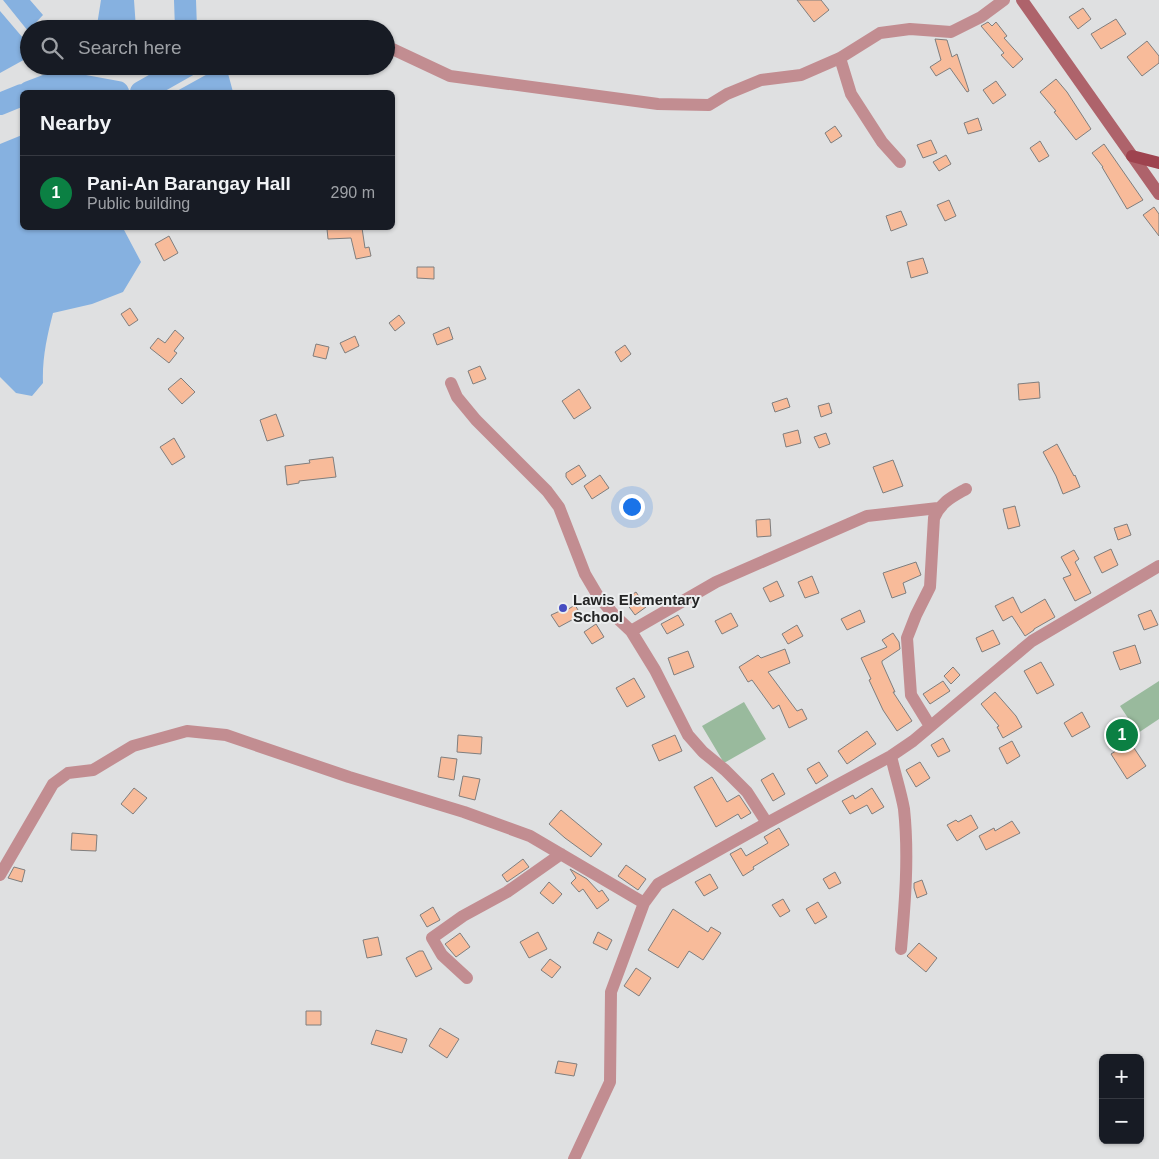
<!DOCTYPE html>
<meta charset="utf-8">
<style>
:root{--surface:#171b24;--page:#20242c;--text:#f1f3f6;--muted:#9ea1a6;--line:#363941;--accent:#0b8043}
body{margin:0;font-family:Helvetica,sans-serif;background:var(--page);color:var(--text)}
.controls{position:absolute;right:15px;bottom:15px;display:grid;overflow:hidden;border-radius:8px;box-shadow:0 1px 4px #0004}
.controls button{width:45px;height:45px;display:grid;place-items:center;padding:0;border:0;border-bottom:1px solid var(--line);background:var(--surface);color:var(--text);font:25px sans-serif}
.you{position:absolute;left:631px;top:506px;width:18px;height:18px;margin:-12px;border:4px solid #fff;border-radius:50%;background:#1a73e8;box-shadow:0 0 0 8px #1a73e833}
.badge{display:grid;place-items:center;width:32px;height:32px;border-radius:50%;background:var(--accent);color:#fff;font-size:16px;font-weight:700}
.pin{position:absolute;translate:-50% -50%;border:2px solid #fff;box-shadow:0 1px 5px #0006}
.list{margin:0;padding:0;list-style:none}
h2{display:flex;justify-content:space-between;align-items:center;height:65px;margin:0;padding:0 20px;font-size:21px}
h2 small{font-size:16px;font-weight:400;color:var(--muted)}
.list li{display:grid;grid-template-columns:32px 1fr auto;gap:15px;align-items:center;box-sizing:border-box;height:75px;padding:0 20px;border-top:1px solid var(--line)}
.list b{display:block;font-size:19px;white-space:nowrap}
.list p{margin:0;font-size:16px;white-space:nowrap;color:var(--muted)}
.list em{font-size:16px;font-style:normal;color:var(--muted)}
.icon{flex:none;width:28px;height:28px;fill:none;stroke:currentColor;stroke-width:2;stroke-linecap:round;stroke-linejoin:round}
.map{position:relative;flex:none;width:1159px;height:1159px;overflow:hidden}
.search{position:absolute;background:var(--surface);box-shadow:0 1px 4px #0004;left:20px;top:20px;width:375px;height:55px;display:flex;align-items:center;gap:12px;box-sizing:border-box;padding:0 18px;border-radius:28px;color:var(--muted);font-size:19px}
.panel{position:absolute;background:var(--surface);box-shadow:0 1px 4px #0004;left:20px;top:90px;width:375px;height:140px;border-radius:8px}
.map>svg:first-child{display:block}
.green{fill:#99ba9d}
.water{fill:#86b1e0}
.lines{fill:none;stroke-linecap:round;stroke-linejoin:round}
.river{stroke:#86b1e0;stroke-width:22}
.building{fill:#f8bb9a;stroke:#7f7e7e}
.street{stroke:#c28d91;stroke-width:12}
.secondary{stroke:#ae636b;stroke-width:12}
.primary{stroke:#9e434f;stroke-width:12}
.poi-dot{fill:#454cc1;stroke:#eceeef;stroke-width:2}
.labels{text-anchor:middle;dominant-baseline:central;stroke-width:4;stroke-linejoin:round;paint-order:stroke}
.poi-label{font-size:15px;font-weight:bold;fill:#232424;stroke:#eceeef;text-anchor:start}
</style>
<div class="map">
<svg width="1159" height="1159" viewBox="0 0 1159 1159">
<rect width="100%" height="100%" fill="#dfe0e1"/>
<path class="green" d="M1159,681V719L1138,733L1120,706Z
M744,702L766,739L724,763L702,726Z"/>
<path class="water" d="M3,0H30L43,15L28,31Z
M101,0H134L136,29H83L97,25Z
M0,11L29,45V57L0,73Z
M222,66H226L233,92H175Z
M22,135V228H123L141,262L123,292L92,304L53,313C47,336 42,359 43,383L32,396L16,393L0,377V144Z"/>
<g class="lines">
<path class="river" d="M185,0L186,29
M29,92L58,81L118,92
M141,92L187,66
M0,104L22,95"/>
</g>
<path class="building" d="M797,0H821L829,10L814,22Z
M1083,8L1091,19L1078,29L1069,17Z
M1116,19L1126,34L1101,49L1091,34Z
M988,22L992,26L996,22L1007,36L1004,38L1023,59L1013,68L1001,55L1004,53L981,26Z
M935,39L947,40L952,57L957,54L969,91L967,92L950,68L936,76L930,67L941,60Z
M1147,41L1159,56V63L1142,76L1127,57Z
M1056,79L1067,92L1091,129L1076,140L1054,112L1056,111L1040,92Z
M996,81L1006,95L993,104L983,90Z
M978,118L982,130L968,134L964,123Z
M835,126L842,136L831,143L825,133Z
M931,140L937,153L923,158L917,145Z
M1040,141L1049,156L1039,162L1030,148Z
M1104,144L1143,200L1127,209L1102,167H1103L1092,153Z
M946,155L951,164L939,171L933,162Z
M949,200L956,216L945,221L937,205Z
M1154,207L1159,214V236L1143,215Z
M901,211L907,225L891,231L886,216Z
M362,228L365,248L369,247L371,256L356,259L351,238L328,239L327,229Z
M169,236L178,253L164,261L155,244Z
M923,258L928,273L911,278L907,262Z
M417,267H434V279L417,278Z
M130,308L138,320L129,326L121,314Z
M399,315L405,323L395,331L389,323Z
M449,327L453,339L437,345L433,334Z
M175,330L184,338L174,351L177,353L169,363L150,348L158,338L165,343Z
M355,336L359,346L345,353L340,343Z
M316,344L329,347L326,359L313,356Z
M625,345L631,354L621,362L615,352Z
M480,366L486,379L473,384L468,371Z
M181,378L195,392L182,404L168,389Z
M1039,382L1040,398L1019,400L1018,384Z
M579,389L591,408L574,419L562,401Z
M787,398L790,407L775,412L772,403Z
M829,403L832,413L821,417L818,406Z
M276,414L284,436L267,441L260,420Z
M798,430L801,443L786,447L783,434Z
M826,433L830,444L819,448L814,437Z
M174,438L185,457L172,465L160,447Z
M1057,444L1074,476L1075,475L1080,487L1063,494L1056,476L1043,452Z
M333,457L336,477L299,481V483L287,485L285,466L310,463L309,460Z
M893,460L903,486L883,493L873,467Z
M579,465L586,476L572,485L566,477V473Z
M600,475L609,488L592,499L584,486Z
M1015,506L1020,526L1008,529L1003,509Z
M770,519L771,536L757,537L756,520Z
M1127,524L1131,535L1118,540L1114,528Z
M1111,549L1118,565L1102,573L1094,557Z
M1074,550L1079,559L1075,562L1091,593L1075,601L1063,578L1071,575L1061,557Z
M916,562L921,575L903,583L906,593L892,598L883,573Z
M812,576L819,593L805,598L798,582Z
M777,581L784,596L770,602L763,588Z
M636,592L646,607L635,615L624,600Z
M1013,597L1021,613L1045,599L1055,617L1034,629V630L1025,636L1012,616L1003,621L995,606Z
M575,605L581,615L559,627L551,615L560,611L562,613Z
M860,610L865,622L847,630L841,619Z
M1151,610L1158,625L1144,630L1138,615Z
M731,613L738,626L722,634L715,621Z
M678,615L684,625L667,634L661,624Z
M596,624L604,637L592,644L584,632Z
M797,625L803,636L788,644L782,634Z
M993,630L1000,644L982,652L976,638Z
M893,633L899,642L900,649L882,661V663L895,692H893L912,721L897,731L883,710L869,680L871,679L861,658L887,647L882,640Z
M1135,645L1141,663L1120,670L1113,652Z
M785,649L790,663L768,672L797,711L802,709L807,719L789,728L779,705L773,709L752,680L748,682L739,667L758,655L761,658Z
M688,651L694,667L674,675L668,658Z
M1041,662L1054,685L1037,694L1024,671Z
M953,667L960,675L951,684L944,676Z
M634,678L645,697L627,707L616,688Z
M943,681L950,691L930,704L923,694Z
M995,692L1016,716L1022,727L1003,738L997,727L999,726L981,704Z
M1082,712L1090,727L1072,737L1064,723Z
M867,731L876,744L847,764L838,751Z
M458,735L482,737L481,754L457,752Z
M675,735L682,751L659,761L652,745Z
M943,738L950,751L938,757L931,745Z
M1012,741L1020,756L1007,764L999,748Z
M1130,742L1146,766L1127,779L1111,754Z
M441,757L457,759L454,780L438,777Z
M819,762L828,776L816,784L807,769Z
M920,762L930,778L916,787L906,770Z
M773,773L785,794L773,801L761,780Z
M463,776L480,779L475,800L459,796Z
M712,777L727,802L739,795L751,813L741,819L738,814L716,827L694,787Z
M134,788L147,798L133,814L121,804Z
M872,788L884,807L872,814L867,805L850,814L842,801L853,795L855,799Z
M561,810L602,844L591,857L565,838L549,824Z
M971,815L978,828L957,841L947,825L956,820L958,822Z
M1012,821L1020,833L986,850L979,836L994,828L995,831Z
M779,828L789,845L753,867L754,869L743,876L730,854L741,848L746,856L768,843L764,837Z
M72,833L97,835L96,851L71,850Z
M523,859L529,867L507,882L502,875Z
M626,865L646,879L638,890L618,876Z
M14,867L25,870L22,882L8,878Z
M570,869L587,879L599,892L602,890L609,900L597,909L583,889L579,892L571,883L576,878Z
M835,872L841,883L829,889L823,879Z
M710,874L718,888L704,896L695,882Z
M922,880L927,894L917,898L914,888V883Z
M549,882L562,894L553,904L540,893Z
M783,899L790,911L780,917L772,905Z
M818,902L827,917L815,924L806,909Z
M433,907L440,920L427,927L420,915Z
M673,909L708,932L711,927L721,933L703,960L689,951L678,968L648,950Z
M538,932L547,949L529,958L520,942Z
M598,932L612,940L607,950L593,943Z
M460,933L470,947L456,957L445,944Z
M378,937L382,955L367,958L363,940Z
M919,943L937,958L926,972L907,956Z
M419,951H423L432,969L416,977L406,958Z
M550,959L561,967L552,978L541,970Z
M636,968L651,978L639,996L624,986Z
M306,1011H321V1025H306Z
M440,1028L459,1039L447,1058L429,1046Z
M376,1030L407,1039L402,1053L371,1044Z
M558,1061L577,1064L574,1076L555,1073Z"/>
<g class="lines">
<path class="street" d="M351,28L352,29
M386,46L450,76L658,104L709,105L727,94L761,80L801,75L840,58L880,33L910,29L951,32L981,17L1004,0
M840,58L851,94L882,142L900,162
M451,383L457,397L476,420L547,491L559,507L585,574L598,596L615,616L631,631L655,670L688,735L703,752L725,770L747,792L767,823
M631,631L716,582L867,516L938,508
M930,726L911,695L907,638L916,615L930,587L934,518C941,502 952,497 966,489
M891,756C895,774 901,792 904,809C909,856 905,903 901,949
M0,875L53,784L68,773L93,770L133,746L187,731L226,735L349,777L464,812L530,836L644,903
M467,978L442,955L432,938L463,916L507,892L561,854
M574,1159L610,1082L611,992L644,903L658,884L767,823L891,756L913,741L1032,641L1159,566"/>
<path class="secondary" d="M1022,0L1159,194"/>
<path class="primary" d="M1132,156L1159,163"/>
</g>
<circle class="poi-dot" cx="563" cy="608" r="5"/>
<g class="labels">
<g class="poi-label">
<text x="573" y="599">Lawis Elementary<tspan x="573" dy="17">School</tspan></text>
</g>
</g>
</svg>
<div class="controls">
<button>+</button>
<button>−</button>
</div>
<div class="you"></div>
<div class="pin badge" style="left:1122px;top:735px">1</div>
<div class="search"><svg class="icon" aria-label="search" viewBox="0 0 24 24"><circle cx="10" cy="10" r="6"/><path d="M15 15l6 6"/></svg>Search here</div>
<section class="panel">
<h2>Nearby<small></small></h2>
<ul class="list">
<li><span class="badge">1</span><div><b>Pani-An Barangay Hall</b><p>Public building</p></div><em>290 m</em></li>
</ul>
</section>
</div>
